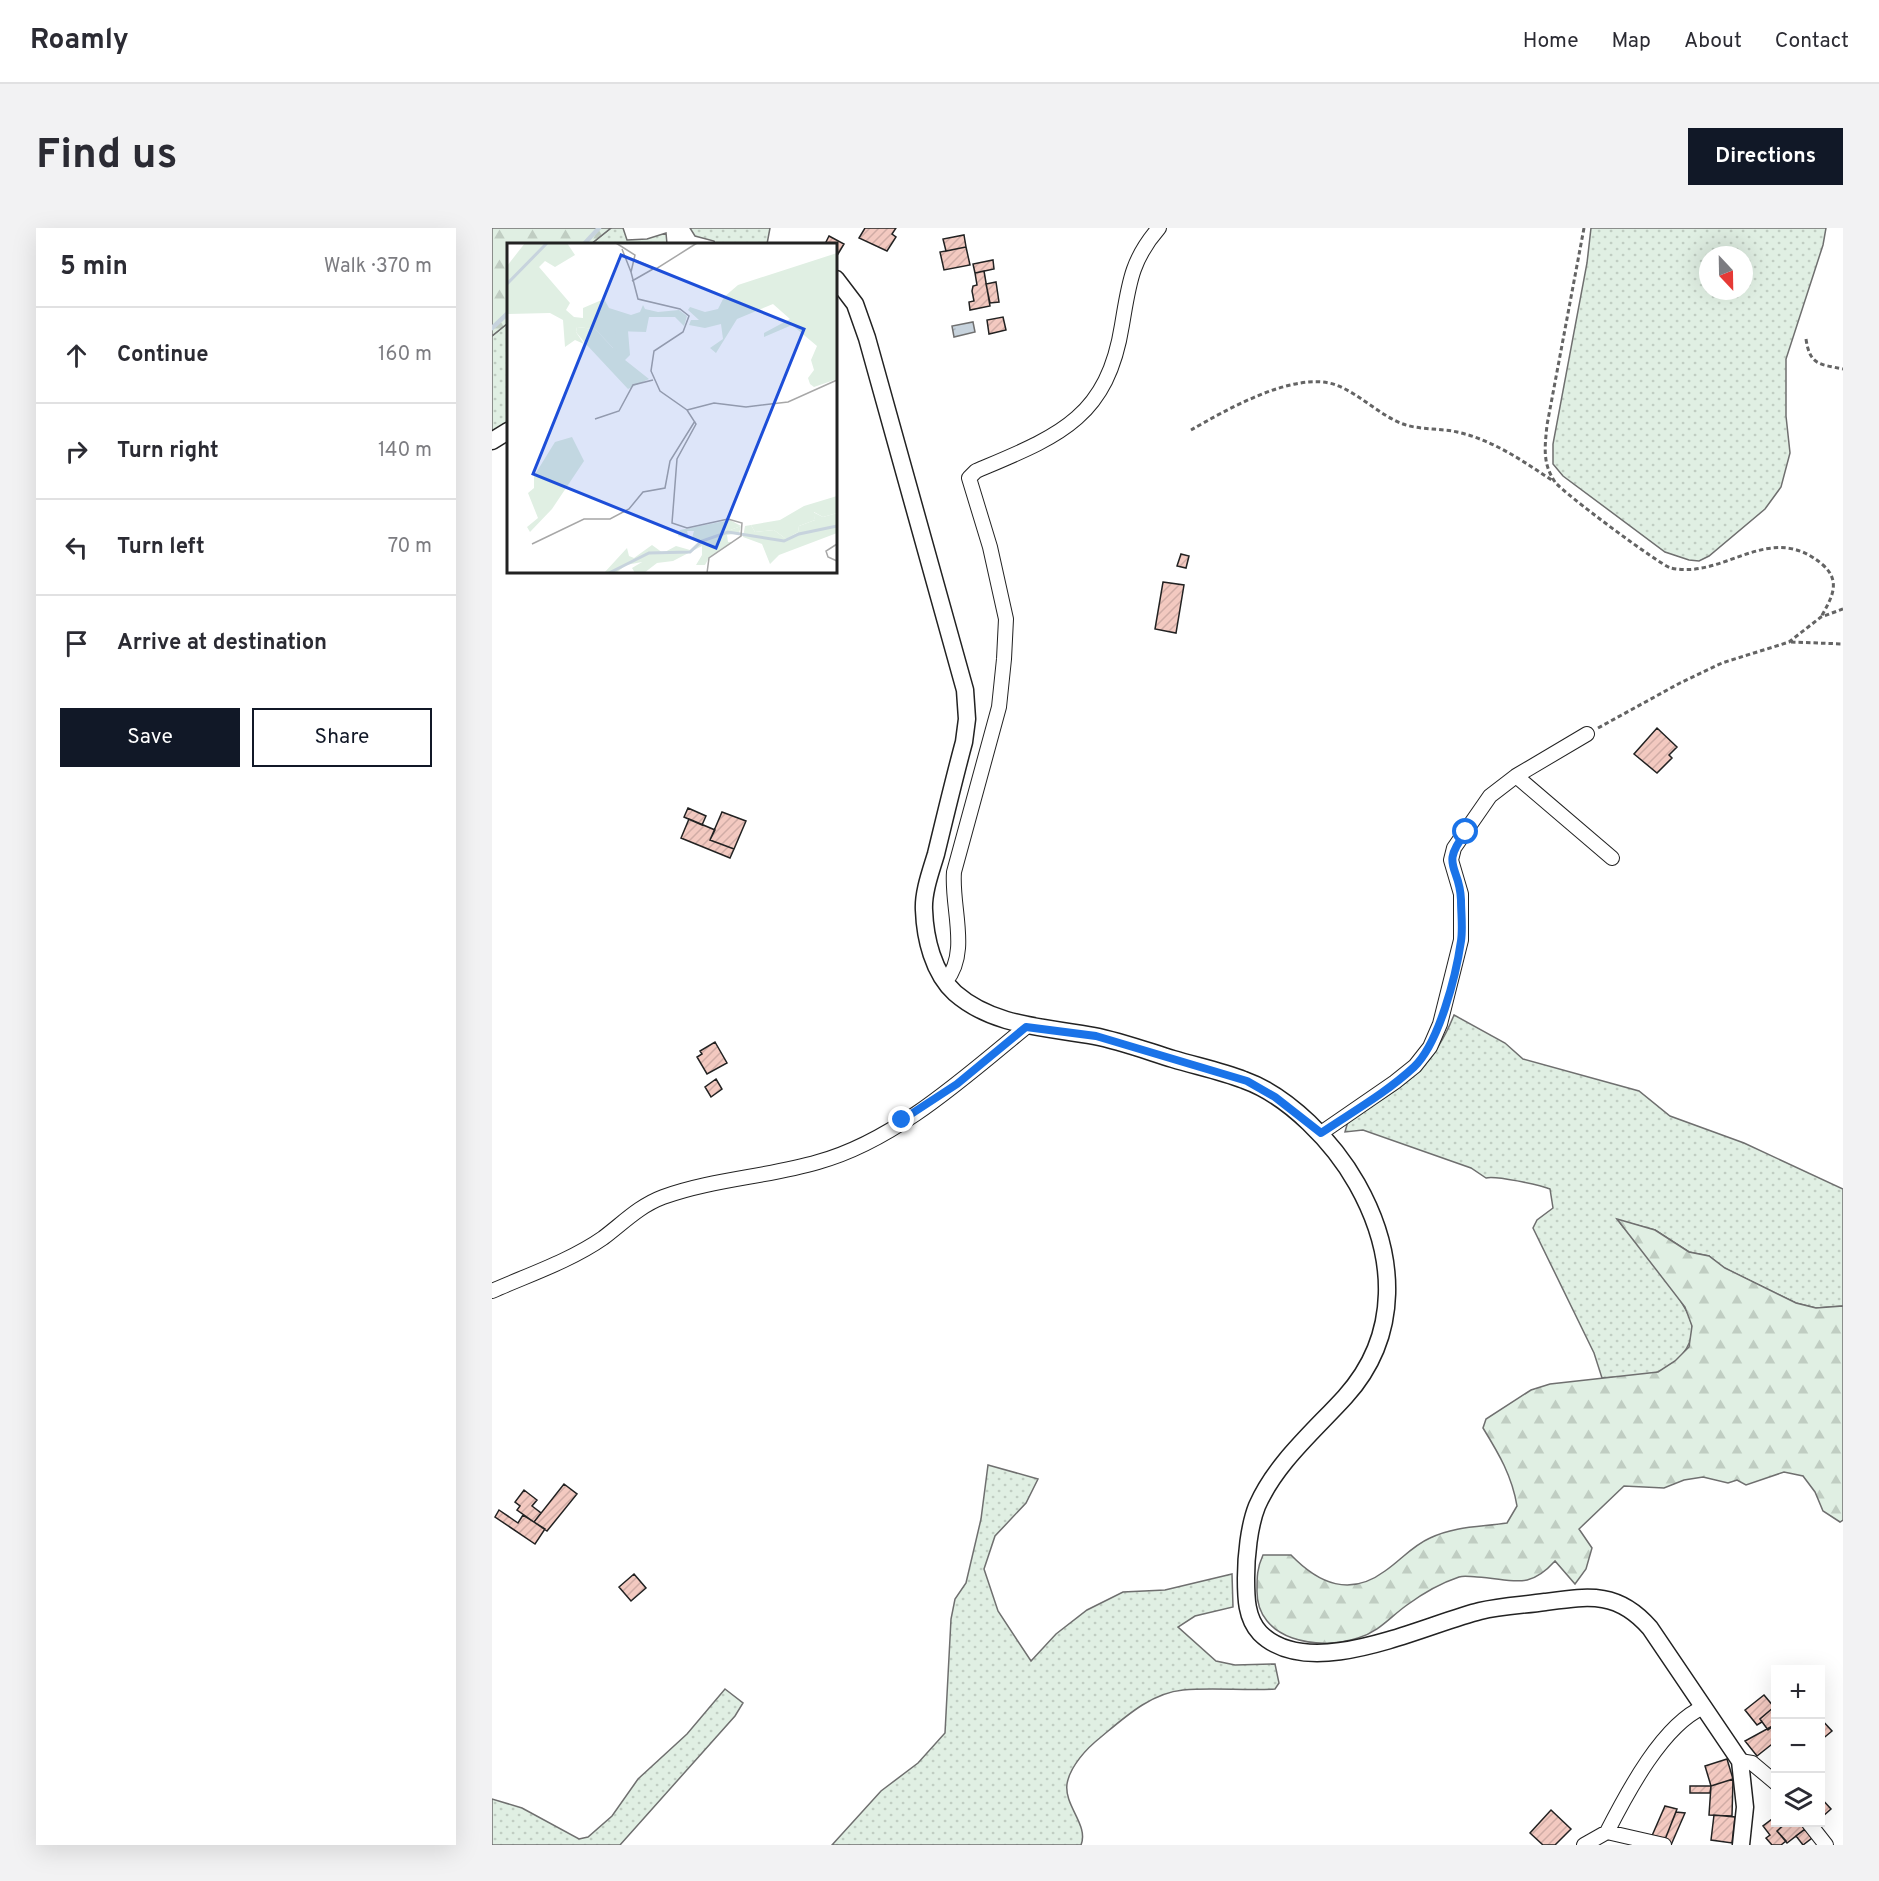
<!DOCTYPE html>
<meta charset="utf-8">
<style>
:root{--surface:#fff;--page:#f2f2f3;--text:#2b2b33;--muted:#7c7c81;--line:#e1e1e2;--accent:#111827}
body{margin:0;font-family:Overpass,sans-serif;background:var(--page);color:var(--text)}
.controls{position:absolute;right:18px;bottom:18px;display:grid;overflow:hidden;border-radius:0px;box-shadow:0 6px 24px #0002}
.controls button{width:54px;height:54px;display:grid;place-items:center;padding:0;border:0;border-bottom:2px solid var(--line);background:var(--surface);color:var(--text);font:30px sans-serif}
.compass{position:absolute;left:1207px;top:18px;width:54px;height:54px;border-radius:50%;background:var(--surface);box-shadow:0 6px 24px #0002;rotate:158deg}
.stop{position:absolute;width:18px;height:18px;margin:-14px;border:4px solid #1a73e8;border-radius:50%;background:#fff}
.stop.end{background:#1a73e8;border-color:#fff;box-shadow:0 2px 6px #0008}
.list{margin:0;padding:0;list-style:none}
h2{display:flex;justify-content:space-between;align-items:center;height:78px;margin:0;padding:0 24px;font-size:26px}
h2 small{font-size:20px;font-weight:400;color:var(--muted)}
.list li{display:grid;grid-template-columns:39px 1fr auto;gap:18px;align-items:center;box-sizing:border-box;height:96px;padding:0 24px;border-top:2px solid var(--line)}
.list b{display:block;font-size:22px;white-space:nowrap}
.list em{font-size:20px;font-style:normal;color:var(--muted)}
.actions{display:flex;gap:12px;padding:18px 24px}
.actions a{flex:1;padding:14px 0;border:2px solid var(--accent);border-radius:0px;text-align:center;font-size:21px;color:var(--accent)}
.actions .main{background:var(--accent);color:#fff}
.icon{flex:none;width:33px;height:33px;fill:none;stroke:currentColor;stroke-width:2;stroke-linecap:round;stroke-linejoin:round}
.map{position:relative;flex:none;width:1351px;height:1617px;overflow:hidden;border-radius:0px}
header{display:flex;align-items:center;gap:36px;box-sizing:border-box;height:84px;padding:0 30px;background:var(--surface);border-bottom:2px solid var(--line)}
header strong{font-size:28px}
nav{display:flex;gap:33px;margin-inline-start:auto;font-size:21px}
.intro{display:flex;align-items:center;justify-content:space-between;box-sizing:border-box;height:144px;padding:0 36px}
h1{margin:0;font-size:42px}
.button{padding:15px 27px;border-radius:0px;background:var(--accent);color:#fff;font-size:21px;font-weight:700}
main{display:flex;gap:36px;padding:0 36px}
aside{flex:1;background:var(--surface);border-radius:0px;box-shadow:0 6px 24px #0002}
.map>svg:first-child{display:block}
.grass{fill:url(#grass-dots);stroke:#6f6f6f;stroke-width:1.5;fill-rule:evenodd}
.forest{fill:url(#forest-firs);stroke:#6f6f6f;stroke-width:1.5}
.water{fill:url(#water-ripples);stroke:#6f6f6f;stroke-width:1.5}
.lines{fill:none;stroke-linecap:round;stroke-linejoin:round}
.stream{stroke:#c7d3dd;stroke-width:4.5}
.building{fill:url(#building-hatch);stroke:#222;stroke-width:1.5}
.minor-casing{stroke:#222;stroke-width:16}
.tertiary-casing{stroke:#222;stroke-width:19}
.path{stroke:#646464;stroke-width:3;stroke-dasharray:4.5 3;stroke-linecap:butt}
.minor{stroke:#fff;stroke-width:14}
.tertiary{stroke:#fff;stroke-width:16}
.route{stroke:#1a73e8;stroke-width:8}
.inset-river{fill:none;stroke:#c7d3dd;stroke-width:3}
.inset-road{fill:none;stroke:#a7a7a7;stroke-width:1.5}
.view{fill:#1d4ed8;fill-opacity:0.15;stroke:#1d4ed8;stroke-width:3}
.inset-edge{fill:none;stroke:#222;stroke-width:3}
</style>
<header>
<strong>Roamly</strong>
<nav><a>Home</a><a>Map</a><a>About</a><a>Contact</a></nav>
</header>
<div class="intro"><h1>Find us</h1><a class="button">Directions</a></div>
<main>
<aside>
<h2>5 min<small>Walk · 370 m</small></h2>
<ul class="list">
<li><svg class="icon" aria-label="ahead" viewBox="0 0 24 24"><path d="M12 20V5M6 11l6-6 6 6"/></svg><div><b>Continue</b></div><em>160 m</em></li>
<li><svg class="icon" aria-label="right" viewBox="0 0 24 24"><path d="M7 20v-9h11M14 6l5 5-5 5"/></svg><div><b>Turn right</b></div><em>140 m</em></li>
<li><svg class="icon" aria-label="left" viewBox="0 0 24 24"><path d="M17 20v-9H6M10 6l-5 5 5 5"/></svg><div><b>Turn left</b></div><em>70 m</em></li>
<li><svg class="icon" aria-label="arrive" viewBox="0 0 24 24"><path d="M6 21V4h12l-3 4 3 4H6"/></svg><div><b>Arrive at destination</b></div></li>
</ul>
<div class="actions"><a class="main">Save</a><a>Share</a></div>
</aside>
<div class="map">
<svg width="1351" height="1617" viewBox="0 0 1351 1617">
<defs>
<pattern id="grass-dots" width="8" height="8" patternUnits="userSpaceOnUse" patternTransform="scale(1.5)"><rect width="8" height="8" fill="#e0efe3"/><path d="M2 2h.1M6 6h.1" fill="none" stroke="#c0cdc2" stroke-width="1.8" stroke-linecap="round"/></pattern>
<pattern id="forest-firs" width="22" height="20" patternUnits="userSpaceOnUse" patternTransform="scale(1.5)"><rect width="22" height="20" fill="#e0efe3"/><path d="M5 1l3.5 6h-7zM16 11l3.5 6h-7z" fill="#c0cdc2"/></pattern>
<pattern id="water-ripples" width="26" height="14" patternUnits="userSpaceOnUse" patternTransform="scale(1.5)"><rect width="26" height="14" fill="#c7d3dd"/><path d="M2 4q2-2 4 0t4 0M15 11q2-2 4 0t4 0" fill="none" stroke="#abb5bd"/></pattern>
<pattern id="building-hatch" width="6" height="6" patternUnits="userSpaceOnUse" patternTransform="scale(1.5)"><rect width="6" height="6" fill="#f3c9c0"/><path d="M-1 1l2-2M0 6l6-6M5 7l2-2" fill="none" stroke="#d0aca5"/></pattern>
</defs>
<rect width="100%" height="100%" fill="#fff"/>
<path class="grass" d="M119,0H131L135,12L155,11L174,5L175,16H99Z
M198,0H278L275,16H223L222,13L203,8Z
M1099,0H1334L1331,17L1294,131V188L1298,225L1289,259L1273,281L1217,328L1207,333L1197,332L1173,324L1071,248L1061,236V216L1095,35ZM1216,27H1252V63H1216Z
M16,95V195L0,205V108Z
M962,787L1013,815L1031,831L1147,863L1178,888L1252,915L1351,961V1078L1324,1080L1304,1075L1232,1040L1217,1028L1197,1024L1163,1002L1126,992C1142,1013 1198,1076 1200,1098C1202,1118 1184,1138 1166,1144C1150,1150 1127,1148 1110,1150L1102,1125L1041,1000L1045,992L1061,980L1058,961C1048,957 1002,947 994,950L979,940L871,902L853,904L856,893C908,859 938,847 962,787Z
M496,1237L546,1251L534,1275L503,1308L492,1341L506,1383L539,1433L564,1406L595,1382L631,1364L673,1362L740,1346L741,1379L703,1388L686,1399L724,1433L743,1437L783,1436L787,1455L783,1461C753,1463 722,1459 691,1462C659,1465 633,1489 609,1509C595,1520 578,1538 575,1556C572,1578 597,1597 589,1617H340L389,1563L426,1535L453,1505L459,1391L463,1371L474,1355L489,1291Z
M233,1461L251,1475L243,1488L128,1617H0V1571L30,1580L87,1611L96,1609L120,1588L146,1551L195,1506Z"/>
<path class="forest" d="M0,0H119L99,16H16V95L0,108Z
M1125,991L1163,1002L1197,1024L1217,1028L1233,1040L1304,1075L1324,1080L1351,1078V1292L1348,1294L1331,1283L1323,1264L1311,1248L1292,1244L1254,1257L1245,1252L1236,1255L1211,1249L1192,1252L1172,1260L1132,1258L1087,1301L1100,1320L1094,1341L1083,1356L1063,1333C1036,1363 1021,1351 985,1349C979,1349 973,1347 967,1349C949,1355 930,1366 915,1377C898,1389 887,1404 866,1410C827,1423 764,1413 765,1362C765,1349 765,1340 771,1327H799C827,1356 858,1369 893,1343C909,1332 920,1318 938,1310C963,1298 988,1299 1015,1295L1025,1278C1020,1248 1007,1226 991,1200L994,1191L1039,1162L1058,1156L1166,1144L1183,1133L1197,1119L1200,1098L1193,1079Z"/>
<path class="water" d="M481,94L483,104L462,109L460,98Z"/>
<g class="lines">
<path class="stream" d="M92,16L107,0
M0,100L16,85"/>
</g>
<path class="building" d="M373,0H404L400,6L404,9L395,23L367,10Z
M472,7L474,19L454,23L451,11Z
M337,8L352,16L346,26L344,16H333Z
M474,19L478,37L452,42L448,24Z
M501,32L502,41L483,45L481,36Z
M492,43L498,78L478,82L477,74L482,73L480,63L481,58L485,57L483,45Z
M504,54L507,74L498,75L494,56Z
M511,89L514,102L497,106L495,92Z
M689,326L697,328L694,340L685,338Z
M671,354L692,357L684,405L663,401Z
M1165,500L1185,519L1177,527L1180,530L1165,545L1142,526Z
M196,580L214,588L210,597L192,589Z
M230,584L254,593L242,621L218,612Z
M197,591L223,602L218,612L242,621L238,630L189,610Z
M223,814L235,835L215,846L205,829L210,826L208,823Z
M224,851L230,861L219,869L213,859Z
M72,1256L85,1266L55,1303L42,1294Z
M32,1262L45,1272L40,1278L49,1285L42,1294L25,1282L28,1278L23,1274Z
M7,1282L26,1295L31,1287L53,1301L43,1316L3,1289Z
M142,1346L154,1360L139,1373L127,1359Z
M1272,1467L1282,1479L1268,1491L1270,1494L1265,1497L1253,1482Z
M1282,1479L1284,1496L1276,1502L1268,1491Z
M1328,1490L1340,1503L1328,1513Z
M1284,1496V1513L1265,1528L1253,1513Z
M1235,1531L1241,1551L1219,1558L1213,1538Z
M1241,1551L1240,1588L1217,1587L1219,1558Z
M1198,1558H1219L1218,1565H1198Z
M1328,1569L1339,1581L1330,1589L1328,1587Z
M1173,1578L1185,1581L1172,1614L1159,1610Z
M1059,1582L1079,1601L1063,1617H1051L1038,1605Z
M1184,1584L1193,1585L1179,1617L1172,1614Z
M1222,1587L1243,1589L1240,1615L1219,1612Z
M1284,1588V1594H1295L1285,1603L1294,1613L1289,1617H1280L1274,1610L1278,1607L1271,1598Z
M1295,1594H1308L1313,1601L1295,1615L1285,1603Z
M1313,1601L1320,1610L1311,1617L1304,1608Z"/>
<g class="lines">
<g class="minor-casing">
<path id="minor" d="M1024,548L1120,630
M454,753C478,724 459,679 462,644L507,479L512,431L514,391L498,319L477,250L484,243C564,209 615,192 630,97C637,56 639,32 667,0
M829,905L903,854L923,838L938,819L948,796L969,712V666L959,632L962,620L998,568L1024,548L1095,506
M0,1063C36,1047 78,1033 111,1010C131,995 147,978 171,969C221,951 275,949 326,934C403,913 473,849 534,799
M1248,1533L1260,1535L1284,1555
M1316,1594L1334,1617
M1115,1604C1135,1565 1171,1496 1212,1479
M1092,1617L1115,1604L1172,1617"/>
</g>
<g class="tertiary-casing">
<path id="tertiary" d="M344,51L363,76L375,110L473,462L475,491L472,514C462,551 453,589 444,626C439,643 431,664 432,682C433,710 441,745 463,765C502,799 554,799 602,808C628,813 655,823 681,831C704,838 729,843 752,852C797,868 842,915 865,956C905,1027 909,1107 853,1169C822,1203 784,1235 765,1278C757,1298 754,1329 754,1350C754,1369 754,1390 768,1405C818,1455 931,1397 988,1383C1009,1378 1032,1377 1053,1374C1097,1368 1126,1363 1158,1400L1248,1533L1253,1579L1249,1617
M0,213L16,203"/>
</g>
<path class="path" d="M1092,0L1055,197C1053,218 1050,235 1063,254C1070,264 1169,338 1179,340C1233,352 1278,291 1331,337C1350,354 1339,371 1329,389
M1314,111C1318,138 1328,136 1351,141
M699,202C734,182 803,142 844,157C868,166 887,187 911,196C927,202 948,200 965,204C1001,212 1031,233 1061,253
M1299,414L1351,416
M1106,500L1188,455L1230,435L1297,414L1329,389L1351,381"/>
<use href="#minor" class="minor"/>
<use href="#tertiary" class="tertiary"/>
</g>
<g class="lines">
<path class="route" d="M410,892L465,856L534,799L604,808L755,853L783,869L829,905C860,884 894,865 922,839C947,815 964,748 969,713C971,700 969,685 969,672C968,637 947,639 974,604"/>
</g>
<g transform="translate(15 15)">
<rect width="330" height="330" fill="#fff"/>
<path d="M330,10V136L307,144L303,141L301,135L307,127L304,117L310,103L285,82L257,94V90L283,76L266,61L230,76L209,110L203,105L216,96L214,81L198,85L182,82L184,77H192L181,67L183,64L198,69L211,66L217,54L231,42ZM70,84L88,86L106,105L108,88H121L123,112L118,117L142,136L121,146L78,100L69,89ZM65,194L77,218L45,266L23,289L20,284L31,275L21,250L27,245V233L48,199ZM330,253V270L316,274L307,269L308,277L292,283L291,289L279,296L267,287L248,289L244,282L273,277L297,263ZM223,277L234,283L191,299L185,295L187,288H180L182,296L171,293L173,287Z" fill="#e0efe3"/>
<path d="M18,0H60L68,12L48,24L38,18L32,24L63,60L59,67L67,74L76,75V65L97,56L102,65L124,72L133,69L136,62L138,66L151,69L172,67L180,73L177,83L168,74H142L139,89L108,88L110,109L88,86L70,84L69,89L77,101L68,97L58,104L56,77L43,70L0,71V23ZM306,269L316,274L330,270V290L272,312L263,321L255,301L236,294L238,283L244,282L248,289L267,287L279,296L291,289L292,283L308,277ZM234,283L232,290L220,292L221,299H226L202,315L198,322H189L195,312V303L166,318L150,320L137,330H128L125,325L135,319L119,322L109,330H97L120,305L122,313L127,315L145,302L156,310L169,303L183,307L191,299Z" fill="#e0efe3"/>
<path class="inset-river" d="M0,41L40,0M102,330L142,310L183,309L195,298L221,289L277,298L292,291L330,283"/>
<path class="inset-road" d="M109,0L128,12L124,29L131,56L173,66L182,73L176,89L147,108L144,128L153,148L180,167L189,181L170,216L165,280L180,285L221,276L235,280L234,293L202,315L200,330M115,6L124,29M128,17L149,26L190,0M125,38L146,26M180,167L207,160L239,164L281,159L330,137M88,176L112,168L126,142L146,137M25,301L77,276H103L122,266L136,249L158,245L163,218L188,178M330,301L319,308L321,314L330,318"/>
<path class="view" d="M114,12L297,86L209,305L26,231Z"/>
<rect width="330" height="330" class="inset-edge"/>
</g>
</svg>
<div class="controls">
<button>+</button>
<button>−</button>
<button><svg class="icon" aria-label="layers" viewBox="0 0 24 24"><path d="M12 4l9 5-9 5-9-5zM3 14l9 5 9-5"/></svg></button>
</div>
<svg class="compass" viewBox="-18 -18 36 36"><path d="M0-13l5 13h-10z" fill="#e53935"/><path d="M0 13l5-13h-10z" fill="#7c7c81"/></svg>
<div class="stop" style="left:974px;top:604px"></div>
<div class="stop end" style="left:410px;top:892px"></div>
</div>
</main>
